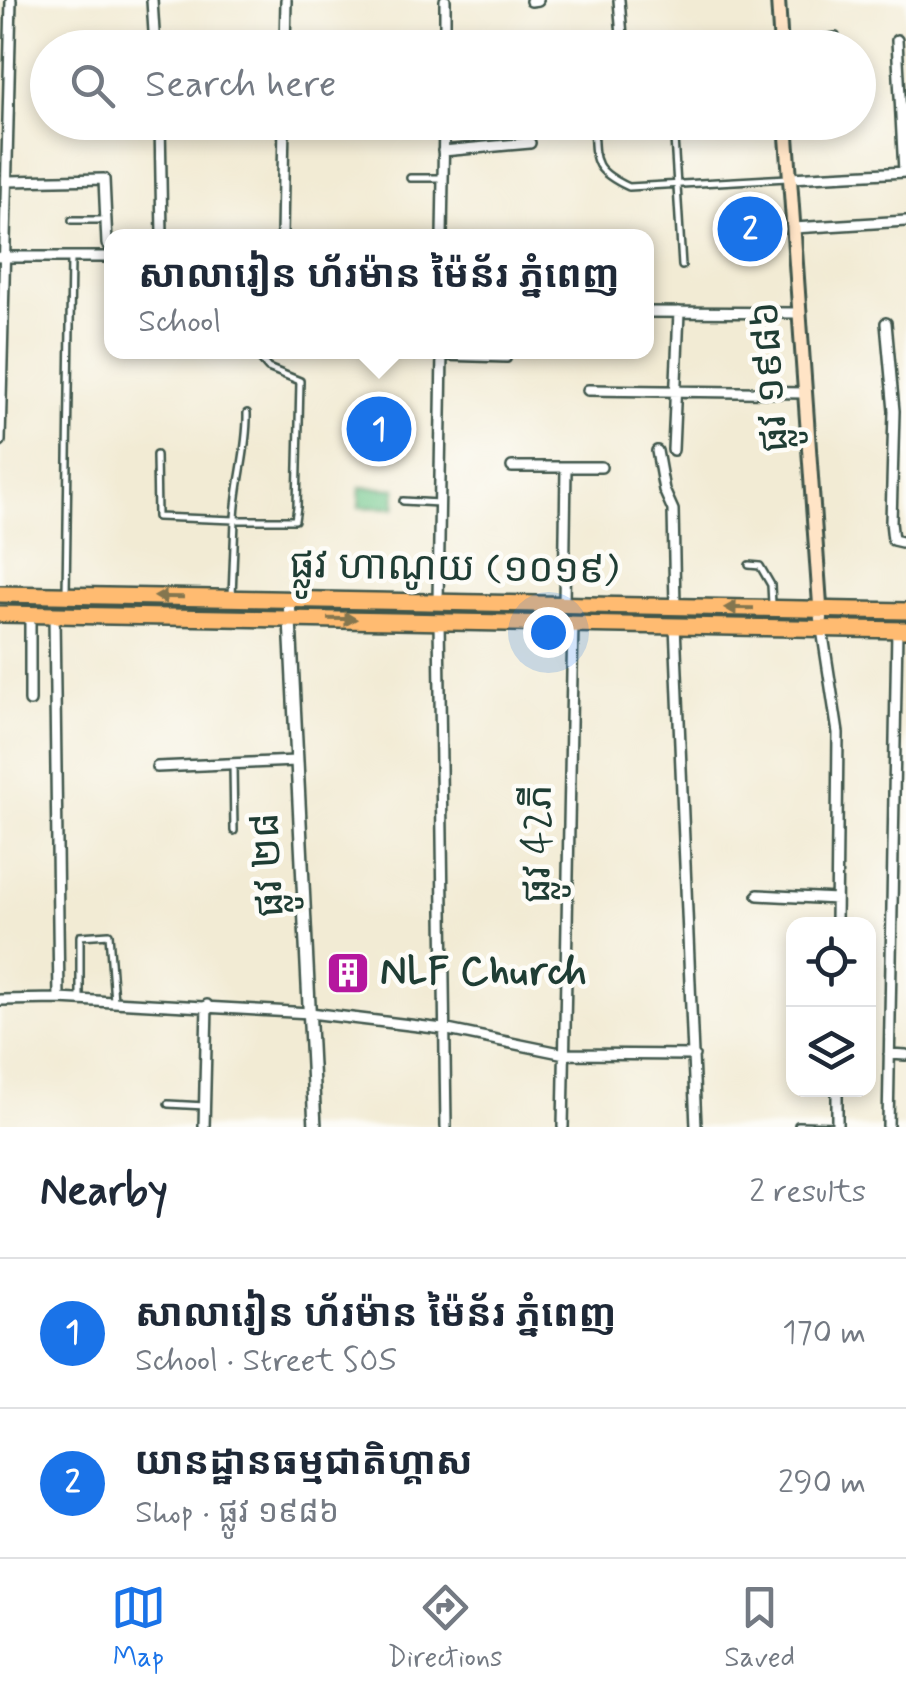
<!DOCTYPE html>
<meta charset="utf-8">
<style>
:root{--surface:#fff;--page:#f6f6f7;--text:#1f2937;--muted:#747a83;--line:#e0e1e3;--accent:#1a73e8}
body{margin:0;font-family:Mynerve,"Noto Sans Khmer",sans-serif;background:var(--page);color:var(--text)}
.controls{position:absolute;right:30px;bottom:30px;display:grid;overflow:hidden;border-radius:20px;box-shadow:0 5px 15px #0003}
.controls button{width:90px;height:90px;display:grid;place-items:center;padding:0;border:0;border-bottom:2px solid var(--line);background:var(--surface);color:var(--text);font:50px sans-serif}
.you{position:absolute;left:548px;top:632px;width:35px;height:35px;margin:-25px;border:8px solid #fff;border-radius:50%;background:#1a73e8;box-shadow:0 0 0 15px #1a73e833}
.badge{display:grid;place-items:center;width:65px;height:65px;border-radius:50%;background:var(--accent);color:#fff;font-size:32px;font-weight:700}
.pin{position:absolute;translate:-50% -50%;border:5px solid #fff;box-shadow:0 2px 10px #0006}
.popup{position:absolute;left:104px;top:229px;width:550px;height:130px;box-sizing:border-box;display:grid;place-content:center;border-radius:20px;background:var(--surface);filter:drop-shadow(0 2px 8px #0005);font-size:32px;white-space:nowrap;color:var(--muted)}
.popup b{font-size:38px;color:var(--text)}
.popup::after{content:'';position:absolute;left:50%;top:100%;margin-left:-20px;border:20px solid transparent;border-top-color:var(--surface)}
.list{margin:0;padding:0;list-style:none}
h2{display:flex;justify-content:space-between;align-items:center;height:130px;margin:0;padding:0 40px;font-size:42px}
h2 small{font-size:32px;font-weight:400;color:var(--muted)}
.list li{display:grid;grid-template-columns:65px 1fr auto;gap:30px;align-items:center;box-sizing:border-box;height:150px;padding:0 40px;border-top:2px solid var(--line)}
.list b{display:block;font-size:38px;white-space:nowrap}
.list p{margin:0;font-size:32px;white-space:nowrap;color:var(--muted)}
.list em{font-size:32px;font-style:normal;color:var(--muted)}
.icon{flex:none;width:55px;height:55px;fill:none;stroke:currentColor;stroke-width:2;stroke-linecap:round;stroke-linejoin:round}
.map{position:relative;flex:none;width:906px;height:1127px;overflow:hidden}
.search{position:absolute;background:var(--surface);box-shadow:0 5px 15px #0003;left:30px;right:30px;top:30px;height:110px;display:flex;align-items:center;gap:25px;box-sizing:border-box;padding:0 35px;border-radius:55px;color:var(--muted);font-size:38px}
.sheet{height:430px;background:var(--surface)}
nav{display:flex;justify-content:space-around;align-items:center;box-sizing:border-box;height:140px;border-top:2px solid var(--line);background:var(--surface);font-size:28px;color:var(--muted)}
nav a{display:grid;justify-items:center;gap:5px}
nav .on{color:var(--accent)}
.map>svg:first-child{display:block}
.green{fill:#72c88d;stroke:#488260;stroke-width:2.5}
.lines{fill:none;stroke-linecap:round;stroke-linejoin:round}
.service-casing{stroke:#3f574c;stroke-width:10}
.minor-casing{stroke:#3f574c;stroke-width:14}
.tertiary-casing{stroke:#3f574c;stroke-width:16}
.secondary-casing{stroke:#3f574c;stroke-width:18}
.primary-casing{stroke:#3f574c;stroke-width:20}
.service{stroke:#fff;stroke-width:5}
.minor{stroke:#fff;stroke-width:9}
.tertiary{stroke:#fff;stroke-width:11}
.secondary{stroke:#ffe4c6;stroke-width:12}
.primary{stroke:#ffbb71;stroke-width:15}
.oneway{fill:#84764f}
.labels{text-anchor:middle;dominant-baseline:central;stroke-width:9;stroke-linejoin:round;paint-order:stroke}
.street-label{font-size:40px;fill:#1f3d34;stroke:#fdfcf7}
.poi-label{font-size:40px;font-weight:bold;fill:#1f3d34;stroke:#fdfcf7;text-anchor:start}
</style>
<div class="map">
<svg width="906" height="1127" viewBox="0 0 906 1127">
<rect width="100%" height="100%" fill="#fdfcf7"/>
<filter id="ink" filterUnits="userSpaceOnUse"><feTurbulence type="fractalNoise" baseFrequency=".01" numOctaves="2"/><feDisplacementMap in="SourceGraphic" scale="20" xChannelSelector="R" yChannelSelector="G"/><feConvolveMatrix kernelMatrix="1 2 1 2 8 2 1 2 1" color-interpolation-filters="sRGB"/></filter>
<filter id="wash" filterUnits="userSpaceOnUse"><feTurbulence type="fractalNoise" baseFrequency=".0048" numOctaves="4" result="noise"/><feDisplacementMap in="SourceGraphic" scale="40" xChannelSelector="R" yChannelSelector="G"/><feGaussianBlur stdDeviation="2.25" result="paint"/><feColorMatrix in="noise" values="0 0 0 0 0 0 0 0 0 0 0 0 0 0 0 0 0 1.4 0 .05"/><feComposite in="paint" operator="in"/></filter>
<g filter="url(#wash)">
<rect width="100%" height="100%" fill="#f2ebd4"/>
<path class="green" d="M360,487L396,489L395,508L359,507Z"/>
</g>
<g filter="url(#ink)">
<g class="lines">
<g class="service-casing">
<path id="service" d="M784,42L836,36
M593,122C595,161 591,169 629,187L788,178
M673,122L682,266
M410,178H442
M72,220H104
M442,357L507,359
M156,455L157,517L235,520C236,483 248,449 247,413
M403,501L439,503
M749,565L760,566L771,585L772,604
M66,593L71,259
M232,596L235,520H295L297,507L300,381L268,368L254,352
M233,765L234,831
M80,998V936L109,934L114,1001
M168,1104L205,1106
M798,1125L837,1126"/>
</g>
<g class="minor-casing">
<path id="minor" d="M152,0L155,48
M619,0L623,48
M531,1L538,0
M897,40L904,172
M285,48L286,0
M445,48V0
M160,122L162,236
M443,151L530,143
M790,178L906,172
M9,181L104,179L107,244
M794,228L906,221
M282,236L284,122
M442,236L444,122
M0,257H111
M646,312L799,313
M886,323L894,411L891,522L893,540L906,543
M588,390L805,393
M0,441L11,0
M673,450L679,312
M657,451L664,490L673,510L675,606
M512,467H601
M438,602L442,352
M564,604L566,467
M54,615L59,999
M439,621L446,1127
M675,625L696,1127
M822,629L838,733L836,924
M30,701V614
M157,767L296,761
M758,895L836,899
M0,1000L59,999L310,1013L443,1029L565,1054L694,1055
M889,1054L906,1055
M837,1090V1127
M204,1127L207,1005
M563,1127L573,623
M888,1127L897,630"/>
</g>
<g class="tertiary-casing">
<path id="tertiary" d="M289,599L315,1127"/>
</g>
<g class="secondary-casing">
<path id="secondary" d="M778,0L781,48
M786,122L821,619"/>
</g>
<g class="primary-casing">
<path id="primary" d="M0,594L906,611
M0,614L906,630"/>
</g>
<use href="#service" class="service"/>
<use href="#minor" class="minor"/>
<use href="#tertiary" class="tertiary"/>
<use href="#secondary" class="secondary"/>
<use href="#primary" class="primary"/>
</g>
<defs><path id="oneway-solid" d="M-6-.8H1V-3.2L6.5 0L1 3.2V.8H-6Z" transform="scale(2.5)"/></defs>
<g class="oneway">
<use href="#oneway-solid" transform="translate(169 597) rotate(-179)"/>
<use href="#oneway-solid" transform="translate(739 608) rotate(-179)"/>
<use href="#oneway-solid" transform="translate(342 619) rotate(1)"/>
</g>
</g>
<defs>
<g id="building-square" transform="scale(2.25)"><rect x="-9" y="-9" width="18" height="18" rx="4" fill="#b5179e" stroke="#fdfcf7"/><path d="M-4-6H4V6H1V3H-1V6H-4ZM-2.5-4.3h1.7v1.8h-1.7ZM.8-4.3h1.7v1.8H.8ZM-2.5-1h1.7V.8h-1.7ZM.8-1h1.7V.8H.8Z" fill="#fff"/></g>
</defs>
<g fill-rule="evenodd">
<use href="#building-square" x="348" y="973"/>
</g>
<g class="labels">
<g class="street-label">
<text transform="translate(771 377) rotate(-94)">ផ្លូវ ១៩៨៦</text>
<text transform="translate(454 569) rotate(1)">ផ្លូវ ហាណូយ (១០១៩)</text>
<text transform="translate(539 844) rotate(-89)">ផ្លូវ 42ភី</text>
<text transform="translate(269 865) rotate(-93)">ផ្លូវ ២៨</text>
</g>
<g class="poi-label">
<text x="380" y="973">NLF Church</text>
</g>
</g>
</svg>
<div class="controls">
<button><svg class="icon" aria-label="locate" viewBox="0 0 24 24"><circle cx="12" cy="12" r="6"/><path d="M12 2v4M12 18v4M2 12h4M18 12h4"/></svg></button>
<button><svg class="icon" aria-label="layers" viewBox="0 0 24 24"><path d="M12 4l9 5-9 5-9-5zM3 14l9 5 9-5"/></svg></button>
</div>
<div class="you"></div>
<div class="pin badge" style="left:379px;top:429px">1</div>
<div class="popup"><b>សាលារៀន ហ័រម៉ាន ម៉ៃន័រ ភ្នំពេញ</b>School</div>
<div class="pin badge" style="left:750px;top:229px">2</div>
<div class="search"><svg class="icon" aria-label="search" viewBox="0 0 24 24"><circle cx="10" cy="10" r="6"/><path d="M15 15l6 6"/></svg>Search here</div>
</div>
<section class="sheet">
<h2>Nearby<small>2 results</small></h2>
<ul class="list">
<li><span class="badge">1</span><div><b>សាលារៀន ហ័រម៉ាន ម៉ៃន័រ ភ្នំពេញ</b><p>School · Street SOS</p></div><em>170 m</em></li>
<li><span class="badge">2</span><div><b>យានដ្ឋានធម្មជាតិហ្គាស</b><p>Shop · ផ្លូវ ១៩៨៦</p></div><em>290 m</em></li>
</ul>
</section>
<nav>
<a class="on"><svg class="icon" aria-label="map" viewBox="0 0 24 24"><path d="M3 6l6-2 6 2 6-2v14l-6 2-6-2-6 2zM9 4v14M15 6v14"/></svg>Map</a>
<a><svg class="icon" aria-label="directions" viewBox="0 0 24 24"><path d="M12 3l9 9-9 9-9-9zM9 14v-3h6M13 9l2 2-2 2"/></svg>Directions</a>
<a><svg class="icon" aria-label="saved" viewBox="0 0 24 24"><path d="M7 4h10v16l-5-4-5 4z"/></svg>Saved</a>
</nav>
